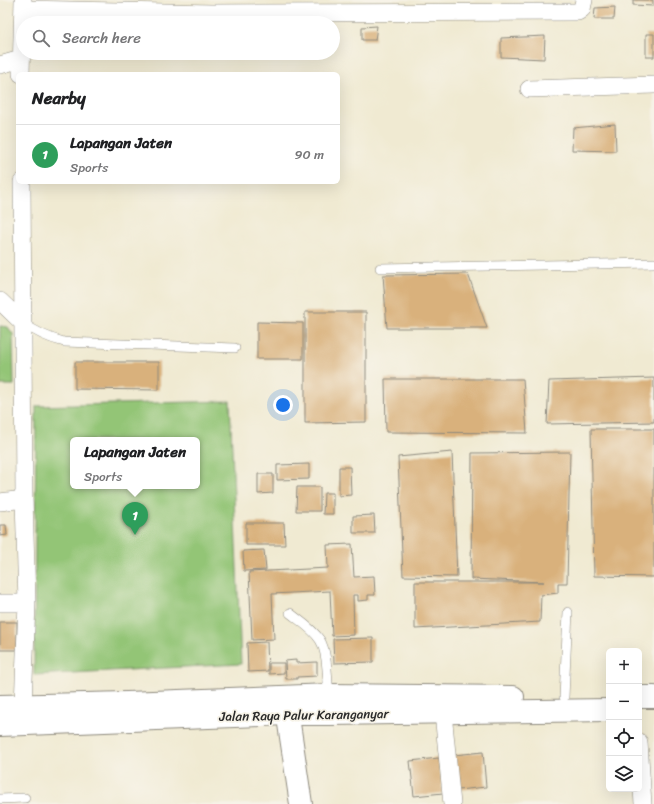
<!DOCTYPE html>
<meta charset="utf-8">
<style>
:root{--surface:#fff;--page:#f2f2f2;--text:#202124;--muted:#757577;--line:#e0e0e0;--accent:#d1495b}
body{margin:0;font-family:Sriracha,sans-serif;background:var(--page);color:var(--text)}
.controls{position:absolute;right:12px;bottom:12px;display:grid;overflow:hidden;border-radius:6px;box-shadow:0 4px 16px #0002}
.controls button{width:36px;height:36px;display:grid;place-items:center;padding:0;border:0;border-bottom:1px solid var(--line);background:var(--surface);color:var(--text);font:20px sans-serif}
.you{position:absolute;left:283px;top:405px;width:14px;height:14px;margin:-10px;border:3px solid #fff;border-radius:50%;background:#1a73e8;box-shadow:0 0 0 6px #1a73e833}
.badge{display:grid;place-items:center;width:26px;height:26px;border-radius:50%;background:var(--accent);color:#fff;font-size:13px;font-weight:700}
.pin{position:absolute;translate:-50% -33px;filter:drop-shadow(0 1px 2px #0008)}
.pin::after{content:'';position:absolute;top:21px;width:14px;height:12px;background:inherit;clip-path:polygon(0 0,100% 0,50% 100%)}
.popup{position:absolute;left:70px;top:437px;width:130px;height:52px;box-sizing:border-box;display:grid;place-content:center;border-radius:6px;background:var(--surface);filter:drop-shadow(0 1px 3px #0005);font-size:13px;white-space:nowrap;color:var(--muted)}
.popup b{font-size:15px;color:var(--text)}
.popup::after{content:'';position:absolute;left:50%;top:100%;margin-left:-8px;border:8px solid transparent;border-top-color:var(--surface)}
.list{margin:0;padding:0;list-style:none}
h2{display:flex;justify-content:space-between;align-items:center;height:52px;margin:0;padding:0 16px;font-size:17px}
h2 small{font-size:13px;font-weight:400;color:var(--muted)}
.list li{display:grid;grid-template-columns:26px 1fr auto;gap:12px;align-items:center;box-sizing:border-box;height:60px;padding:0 16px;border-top:1px solid var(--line)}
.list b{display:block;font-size:15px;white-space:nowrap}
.list p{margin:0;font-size:13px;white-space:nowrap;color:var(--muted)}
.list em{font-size:13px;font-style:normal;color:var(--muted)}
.icon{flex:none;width:22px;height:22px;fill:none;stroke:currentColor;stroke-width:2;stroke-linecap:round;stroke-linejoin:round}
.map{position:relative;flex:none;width:654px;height:804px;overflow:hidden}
.search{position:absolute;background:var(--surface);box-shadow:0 4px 16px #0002;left:16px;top:16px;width:324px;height:44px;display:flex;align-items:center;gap:10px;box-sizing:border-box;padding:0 14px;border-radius:22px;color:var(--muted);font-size:15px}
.panel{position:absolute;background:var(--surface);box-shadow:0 4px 16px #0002;left:16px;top:72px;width:324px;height:112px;border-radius:6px}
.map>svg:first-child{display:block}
.green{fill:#93c576;stroke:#5f7850;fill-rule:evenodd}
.building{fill:#d9b17c}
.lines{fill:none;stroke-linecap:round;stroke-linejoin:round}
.lane-casing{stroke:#8e8a7e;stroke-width:10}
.street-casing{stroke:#8e8a7e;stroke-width:18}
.secondary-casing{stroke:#8e8a7e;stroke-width:24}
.primary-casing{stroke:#8e8a7e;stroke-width:24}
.lane{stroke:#fff;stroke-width:9}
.street{stroke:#fff;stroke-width:17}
.secondary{stroke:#fff;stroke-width:22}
.primary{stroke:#fff;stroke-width:22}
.labels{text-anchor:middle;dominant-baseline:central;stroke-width:3.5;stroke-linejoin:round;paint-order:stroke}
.street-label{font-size:13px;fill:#2b2b2b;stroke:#f7f3e8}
</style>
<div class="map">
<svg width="654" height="804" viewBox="0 0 654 804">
<rect width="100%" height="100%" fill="#f7f3e8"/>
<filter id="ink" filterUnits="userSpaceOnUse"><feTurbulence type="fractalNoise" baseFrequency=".025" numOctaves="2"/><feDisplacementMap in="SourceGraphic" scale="8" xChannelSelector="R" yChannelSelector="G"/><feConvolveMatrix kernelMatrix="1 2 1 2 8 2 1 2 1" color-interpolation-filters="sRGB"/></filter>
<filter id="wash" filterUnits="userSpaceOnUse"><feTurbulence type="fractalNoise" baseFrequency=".012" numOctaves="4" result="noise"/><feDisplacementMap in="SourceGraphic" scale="16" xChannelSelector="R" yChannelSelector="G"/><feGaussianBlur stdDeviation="0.9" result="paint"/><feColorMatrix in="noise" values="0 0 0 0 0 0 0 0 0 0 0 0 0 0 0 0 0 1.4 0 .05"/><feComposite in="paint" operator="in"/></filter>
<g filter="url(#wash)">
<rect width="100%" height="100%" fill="#f0ead2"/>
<path class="green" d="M0,326L8,327L13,334L14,385H0Z
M230,401L241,664L34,675L36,406ZM73,440H197V486H73Z"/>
<g id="blocks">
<path class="building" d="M633,0H653V6L633,5Z
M615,7L614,19H594L595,8Z
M377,26L375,40H362V27Z
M646,34H654V57H646Z
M545,36L544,59L501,57V38Z
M615,124L616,151L572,150L573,128Z
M468,274L487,328H387L383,275Z
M305,312H366V422L305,423Z
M257,322L303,323V359H257Z
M75,362H159V390L75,389Z
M654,378V422L547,424L549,381Z
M385,379H523L527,433L386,432Z
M591,429H654V577L594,576Z
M452,452L457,577L403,576L398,457Z
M570,452L567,583H558V593L541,595L540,622L415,629V582H544L471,579L472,453Z
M309,464V479L277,480V465Z
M339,467H350L351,495L339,496Z
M258,474H273V493L258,494Z
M297,487H320V511H296Z
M324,493H333V514H323Z
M374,515L375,533H353V516Z
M246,523H284L285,545H246Z
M0,525H6L7,535L0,536Z
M352,544L354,577L374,576L375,595H368V600L358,601V595H353L354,635L332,636L330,591L272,594L274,639L252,640L249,572L328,568L327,545Z
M264,550L266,570L244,571L243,551Z
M0,622H17V650H0Z
M373,638V662L334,663L333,639Z
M267,642L268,671L248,672L247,643Z
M296,660V663L317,662V676L297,677V679H286L285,661Z
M269,663H284V673L269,674Z
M483,752L486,787L458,790L454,755Z
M439,758L443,793L414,796L410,761Z"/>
</g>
</g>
<g filter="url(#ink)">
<use href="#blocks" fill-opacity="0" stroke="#8e8a7e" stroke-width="1"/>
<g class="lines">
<g class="lane-casing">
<path id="lane" d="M380,268L654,263
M23,323C37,333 48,338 64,342L235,348
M290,613C300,621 313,629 320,640C328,653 327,679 329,695
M564,697L568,612
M0,799L25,798"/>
</g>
<g class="street-casing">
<path id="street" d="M23,9L212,13L574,12H578L582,9L584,0
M0,65L21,59
M21,74L23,0
M529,89L654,85
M22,182L24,499L27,603L23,706L24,717
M0,301L23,323
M0,502L24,499
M0,603H27
M443,713L452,804
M639,742L643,804"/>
</g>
<g class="secondary-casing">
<path id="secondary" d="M285,697L301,804"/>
</g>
<g class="primary-casing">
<path id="primary" d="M639,697H654
M0,706L127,703L329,695L513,697
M0,725L288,714H330L609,710"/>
</g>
<use href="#lane" class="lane"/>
<use href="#street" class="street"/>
<use href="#secondary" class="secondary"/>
<use href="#primary" class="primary"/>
</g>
</g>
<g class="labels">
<g class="street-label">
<text transform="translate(304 715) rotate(-1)">Jalan Raya Palur Karanganyar</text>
</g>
</g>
</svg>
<div class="controls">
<button>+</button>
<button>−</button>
<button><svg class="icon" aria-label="locate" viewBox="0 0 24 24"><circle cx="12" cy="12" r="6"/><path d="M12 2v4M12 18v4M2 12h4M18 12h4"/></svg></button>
<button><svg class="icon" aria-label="layers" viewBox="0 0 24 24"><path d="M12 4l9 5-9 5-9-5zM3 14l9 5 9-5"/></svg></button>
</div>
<div class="you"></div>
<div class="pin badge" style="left:135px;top:535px;background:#2e9e5b">1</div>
<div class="popup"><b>Lapangan Jaten</b>Sports</div>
<div class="search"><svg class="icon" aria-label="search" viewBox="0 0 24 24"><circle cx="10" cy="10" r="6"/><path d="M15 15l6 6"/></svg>Search here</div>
<section class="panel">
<h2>Nearby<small></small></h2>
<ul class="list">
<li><span class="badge" style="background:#2e9e5b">1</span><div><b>Lapangan Jaten</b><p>Sports</p></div><em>90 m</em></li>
</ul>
</section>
</div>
